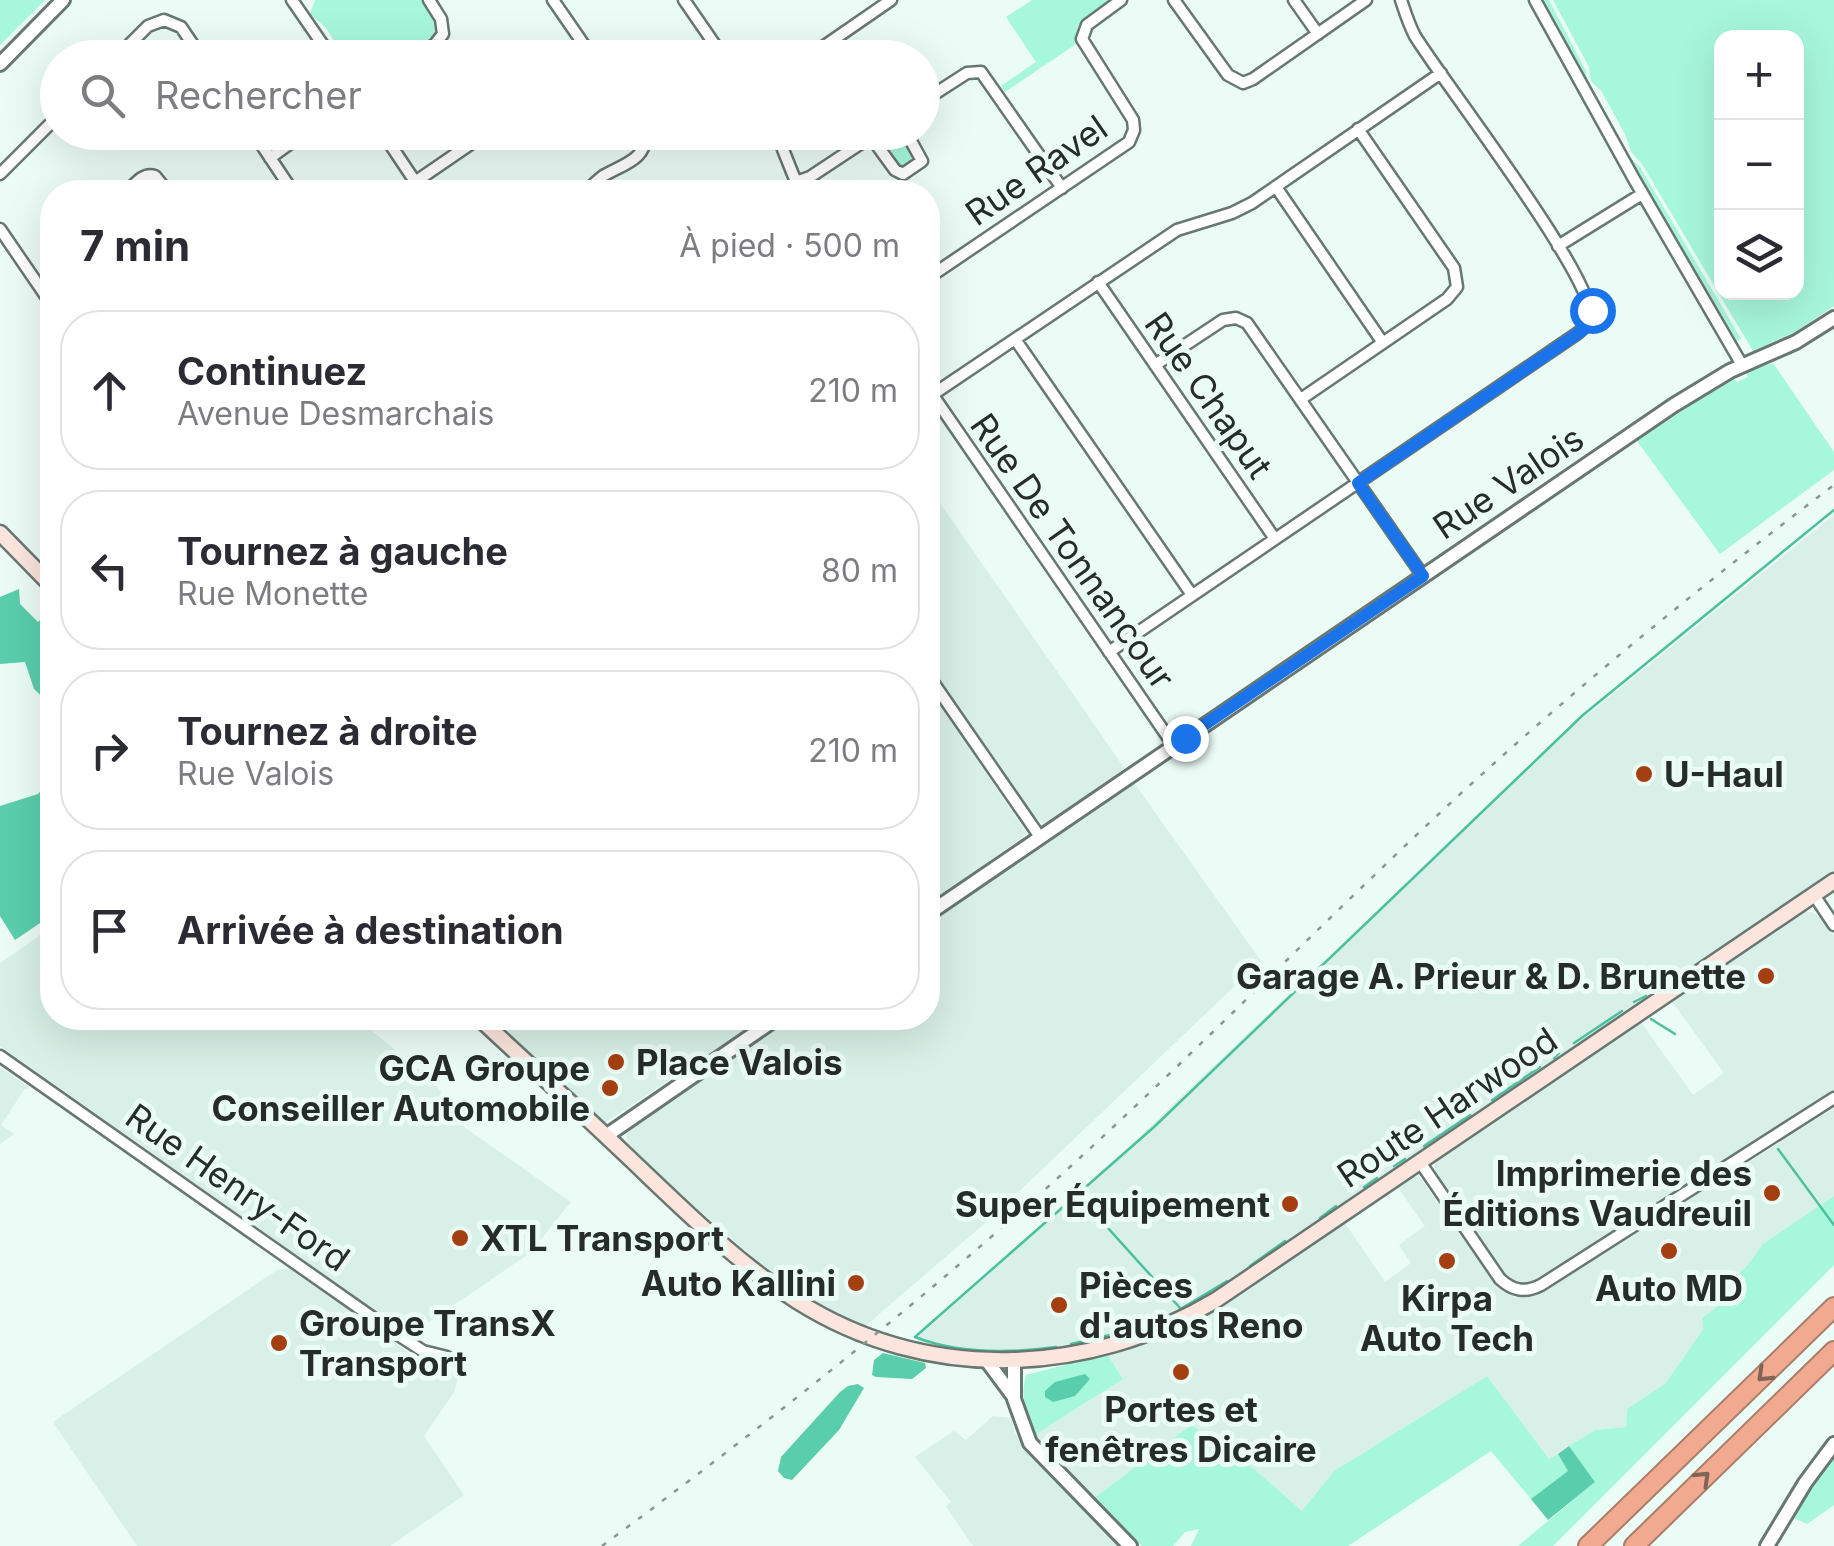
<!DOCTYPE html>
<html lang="fr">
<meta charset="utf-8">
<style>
:root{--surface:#fff;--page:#f2f2f3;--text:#2b2b33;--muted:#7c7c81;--line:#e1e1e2}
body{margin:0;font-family:Inter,sans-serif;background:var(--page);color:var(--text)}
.controls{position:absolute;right:30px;top:30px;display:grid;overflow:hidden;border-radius:20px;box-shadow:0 10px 40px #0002}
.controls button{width:90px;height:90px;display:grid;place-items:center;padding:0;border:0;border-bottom:2px solid var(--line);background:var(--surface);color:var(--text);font:50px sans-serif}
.stop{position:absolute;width:30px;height:30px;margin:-22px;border:8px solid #1a73e8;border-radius:50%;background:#fff}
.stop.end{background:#1a73e8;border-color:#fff;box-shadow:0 2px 10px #0008}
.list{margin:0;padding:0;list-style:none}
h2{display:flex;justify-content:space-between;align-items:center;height:130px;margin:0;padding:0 40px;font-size:42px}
h2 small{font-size:32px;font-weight:400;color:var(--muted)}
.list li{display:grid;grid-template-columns:65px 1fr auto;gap:30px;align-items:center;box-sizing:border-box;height:160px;margin:0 20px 20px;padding:0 20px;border:2px solid var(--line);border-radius:40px}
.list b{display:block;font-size:38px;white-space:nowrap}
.list p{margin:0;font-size:32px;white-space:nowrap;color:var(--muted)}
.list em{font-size:32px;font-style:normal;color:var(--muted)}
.icon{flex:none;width:55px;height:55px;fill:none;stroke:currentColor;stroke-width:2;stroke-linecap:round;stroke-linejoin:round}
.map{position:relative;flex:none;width:1834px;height:1546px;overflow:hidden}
.search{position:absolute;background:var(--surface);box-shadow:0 10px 40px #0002;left:40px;top:40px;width:900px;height:110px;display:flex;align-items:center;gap:25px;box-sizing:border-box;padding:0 35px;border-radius:55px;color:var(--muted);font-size:38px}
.panel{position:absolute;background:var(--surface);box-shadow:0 10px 40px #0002;left:40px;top:180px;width:900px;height:850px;border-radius:40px}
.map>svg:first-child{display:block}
.built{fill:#d8f0e7}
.green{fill:#a7f7dc;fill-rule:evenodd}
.forest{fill:#5aceac}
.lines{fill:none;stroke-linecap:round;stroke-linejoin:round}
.stream{stroke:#4bc09f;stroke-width:2.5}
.minor-casing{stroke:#697772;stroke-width:15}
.tertiary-casing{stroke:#697772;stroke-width:18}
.secondary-casing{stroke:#697772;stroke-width:19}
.motorway-casing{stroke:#aa7d6b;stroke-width:22}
.minor{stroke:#fff;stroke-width:10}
.tertiary{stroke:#fff;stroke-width:12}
.secondary{stroke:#fbe5dd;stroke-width:14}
.motorway{stroke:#f1a98f;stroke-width:18}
.rail{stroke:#8b9692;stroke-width:2.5;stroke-dasharray:5 10;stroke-linecap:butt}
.oneway{stroke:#816457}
.route{stroke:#1a73e8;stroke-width:12}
.poi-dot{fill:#a43f12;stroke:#ebfbf5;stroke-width:4}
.labels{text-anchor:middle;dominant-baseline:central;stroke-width:10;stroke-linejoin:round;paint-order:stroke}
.street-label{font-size:35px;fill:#262c29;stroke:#ebfbf5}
.poi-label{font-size:35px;font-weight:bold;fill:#262c29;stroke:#ebfbf5;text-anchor:start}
</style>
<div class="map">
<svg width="1834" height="1546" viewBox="0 0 1834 1546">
<rect width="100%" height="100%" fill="#ebfbf5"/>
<path class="built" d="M928,486L1125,769L1044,824L1032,815L928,664Z
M1834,515V872L1186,1309L1116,1337L1061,1349L996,1353L917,1343L920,1335L1073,1200L1556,740Z
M928,687L1027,834L928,905Z
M1134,783L1261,961L991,1218L864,1327L825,1310L786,1286L629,1149L626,1133L633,1124L790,1018H928V924Z
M1802,912H1811L1820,917L1834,936V1090L1535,1282L1524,1285L1510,1281L1435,1173V1159L1640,1021L1693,1095L1724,1073L1671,1000Z
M52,927V1018H345L355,1026L360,1021L435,1083L460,1124L571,1202L530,1253L410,1335L0,1046V963Z
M490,1018H763L606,1122L593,1114Z
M0,1067L30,1088L24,1090L1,1125L14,1134L0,1144Z
M1834,1108V1196L1763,1244L1746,1267L1731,1279L1738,1292L1702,1318L1703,1329L1665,1384L1627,1409L1626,1427L1595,1430L1549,1459L1487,1376L1334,1471L1302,1512L1247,1463L1191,1425L1093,1499L1049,1457L1033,1436L1123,1379L1107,1354L1183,1327L1247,1289L1344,1222L1385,1282L1411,1263L1399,1245L1425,1226L1396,1185L1411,1177H1419L1423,1182L1498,1288L1514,1297L1523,1298L1556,1284Z
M289,1268L438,1373L460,1371L454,1392L424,1436L464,1495L390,1546H137L53,1422L277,1270Z
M993,1416L1011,1418L1015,1433L1033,1459L1119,1546H973L946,1506L951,1502L915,1457L954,1431L966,1440Z"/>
<path class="green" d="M0,0H45L0,45Z
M315,0H421L435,21L436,33L403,57H345L326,28L310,14Z
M1032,0H1110L1078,25L1076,44L1005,92L1001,86L1036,62L1006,17Z
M1543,0H1549L1586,71L1587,81Z
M1553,0H1834V306L1795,332L1753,351L1642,164L1632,153L1625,134L1602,92L1591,81L1589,67ZM1722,38H1796V292H1722Z
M893,133H899L916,159L906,168L901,167L884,143Z
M1628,156L1640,167L1741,339L1737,341Z
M1773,363L1834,452V470L1720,554L1637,441L1733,377L1737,382L1748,377L1746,372Z
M1834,1196V1265L1553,1546H1518L1595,1482L1569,1446L1595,1430L1626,1427L1627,1409L1665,1384L1703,1329L1702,1318L1737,1292L1730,1280L1746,1267L1763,1244Z
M1107,1354L1123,1379L1033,1436C1026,1417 1020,1395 1026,1375Z
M1487,1376L1549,1459L1558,1454L1569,1471L1531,1499L1491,1451L1348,1546H1191L1199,1529L1185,1532L1173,1546H1142L1093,1499L1191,1425L1247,1463L1302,1511L1334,1471Z
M1834,1455V1505L1807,1524L1792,1517Z"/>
<path class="forest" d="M19,589L20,604L38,622L52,609V633L45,643L52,656V706L34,689L25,662L0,664V597Z
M52,779V915L15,940L0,916V806L38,794Z
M883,1353L925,1363L926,1368L912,1379L876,1377L872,1375L874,1360Z
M1085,1374L1090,1379L1075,1396L1053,1402L1045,1397V1391L1055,1382Z
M858,1384L864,1388L839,1430L792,1480L784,1478L778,1471L781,1457L840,1392L848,1386Z
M1569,1446L1595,1482L1548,1520L1531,1499L1568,1471L1558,1454Z"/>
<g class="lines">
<path class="stream" d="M1634,1002L1646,996
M1651,1019L1675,1034
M1574,1043L1622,1011
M1554,1058L1559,1053
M1492,1100L1540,1067
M1424,1146L1470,1115
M1778,1149L1834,1225
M1394,1166L1405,1159
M1364,1187L1377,1178
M1079,1196L1181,1309
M1320,1218L1336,1206
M1250,1266L1285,1241
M1179,1310L1227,1281
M1071,1344L1114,1334L1166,1315
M1056,1347C1011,1353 958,1354 915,1337L1154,1127L1583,715L1834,510"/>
<g class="minor-casing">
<path id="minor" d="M292,0L332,58
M553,0L593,58
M684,0L724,58
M1174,0L1228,75L1243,83L1253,79L1366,0
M1294,0L1318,34
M1535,0L1634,179L1742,365
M116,58L148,26L164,20L181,27L202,58
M414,58L435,44L443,34L441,19L429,0
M807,58L891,0
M922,102L967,73L981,72L1062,188
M253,132L293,192
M382,132L422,192
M776,132L800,192
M871,137L895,170L903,174L922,161L906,132
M270,158L306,132
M0,174L58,116
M415,182L488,132
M796,182L810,177L878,132
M1276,187L1383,343
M127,192C135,184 143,172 155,176L168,192
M584,192C591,188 596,181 603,176C621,165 650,159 644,132
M0,229L52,305
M1558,246L1642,194
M928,278L1129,142L1134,130L1133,120L1082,39L1087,25L1121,0
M1098,282L1275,539
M1015,339L1192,595
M1155,365L1223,320L1236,318L1247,323L1423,576
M928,388L1174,746
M932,395L1177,230L1232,213L1252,203L1441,73
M1301,399L1447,299L1457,287L1454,268L1358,129
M1109,652L1578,333L1591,321C1599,282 1443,82 1415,36C1409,25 1405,12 1401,0
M928,675L1040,837
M1814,895L1834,925
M0,1056L386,1327L423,1351L447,1357
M1420,1162L1500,1279C1513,1291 1525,1293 1541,1285L1834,1098"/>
</g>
<g class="tertiary-casing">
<path id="tertiary" d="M0,64L63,0
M928,914L1674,405L1730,371L1796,342L1834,318
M606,1136L777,1018
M987,1361L1013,1396
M1014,1361V1399L1030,1443L1130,1546
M1767,1546L1805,1483L1834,1444"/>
</g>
<g class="secondary-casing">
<path id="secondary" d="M0,533L52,586
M479,1018C527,1063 576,1107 624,1153C678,1204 734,1261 797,1301C927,1383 1087,1377 1216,1300L1834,881"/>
</g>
<g class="motorway-casing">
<path id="motorway" d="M1588,1546L1834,1307
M1634,1546L1834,1351"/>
</g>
<use href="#minor" class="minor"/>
<use href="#tertiary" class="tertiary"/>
<use href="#secondary" class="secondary"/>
<use href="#motorway" class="motorway"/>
<path class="rail" d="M602,1546C760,1429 914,1308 1060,1176C1191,1057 1315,930 1444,809C1568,694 1699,587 1834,485"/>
</g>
<defs><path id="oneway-chevron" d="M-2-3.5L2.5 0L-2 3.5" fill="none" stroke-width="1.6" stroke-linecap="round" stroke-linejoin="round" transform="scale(2.5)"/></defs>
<g class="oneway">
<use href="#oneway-chevron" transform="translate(1764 1375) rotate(136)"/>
<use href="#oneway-chevron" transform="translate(1703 1478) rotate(-44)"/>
</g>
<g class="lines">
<path class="route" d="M1185,738L1423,576L1358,483L1583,330L1591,321L1592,310"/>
</g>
<g class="poi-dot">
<circle cx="1644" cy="774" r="10"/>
<circle cx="1766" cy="976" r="10"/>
<circle cx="616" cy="1062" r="10"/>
<circle cx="610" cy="1088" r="10"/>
<circle cx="1772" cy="1193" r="10"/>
<circle cx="1290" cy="1204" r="10"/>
<circle cx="460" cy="1238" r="10"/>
<circle cx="1669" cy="1251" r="10"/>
<circle cx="1447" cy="1261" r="10"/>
<circle cx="856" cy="1283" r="10"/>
<circle cx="1059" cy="1305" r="10"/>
<circle cx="279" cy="1343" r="10"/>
<circle cx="1181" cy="1372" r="10"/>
</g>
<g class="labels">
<g class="street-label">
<text transform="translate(1036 170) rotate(-35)">Rue Ravel</text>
<text transform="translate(1209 395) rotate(55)">Rue Chaput</text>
<text transform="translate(1508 482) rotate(-34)">Rue Valois</text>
<text transform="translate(1073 551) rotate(55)">Rue De Tonnancour</text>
<text transform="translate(1447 1107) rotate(-34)">Route Harwood</text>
<text transform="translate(238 1187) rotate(35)">Rue Henry-Ford</text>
</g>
<g class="poi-label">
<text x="1664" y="774">U-Haul</text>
<text x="1746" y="976" text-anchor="end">Garage A. Prieur &amp; D. Brunette</text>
<text x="636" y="1062">Place Valois</text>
<text x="590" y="1068" text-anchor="end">GCA Groupe<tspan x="590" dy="40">Conseiller Automobile</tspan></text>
<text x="1752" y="1173" text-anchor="end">Imprimerie des<tspan x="1752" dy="40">Éditions Vaudreuil</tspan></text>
<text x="1270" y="1204" text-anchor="end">Super Équipement</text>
<text x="480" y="1238">XTL Transport</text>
<text x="836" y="1283" text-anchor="end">Auto Kallini</text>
<text x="1079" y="1285">Pièces<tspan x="1079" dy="40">d'autos Reno</tspan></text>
<text x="1669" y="1288" text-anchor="middle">Auto MD</text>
<text x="1447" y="1298" text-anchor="middle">Kirpa<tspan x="1447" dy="40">Auto Tech</tspan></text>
<text x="299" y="1323">Groupe TransX<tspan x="299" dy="40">Transport</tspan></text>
<text x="1181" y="1409" text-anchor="middle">Portes et<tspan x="1181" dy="40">fenêtres Dicaire</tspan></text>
</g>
</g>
</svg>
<div class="controls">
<button>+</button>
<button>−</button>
<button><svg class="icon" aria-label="layers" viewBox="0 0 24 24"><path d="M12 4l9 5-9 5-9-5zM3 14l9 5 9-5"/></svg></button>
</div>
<div class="stop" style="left:1592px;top:310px"></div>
<div class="stop end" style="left:1185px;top:738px"></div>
<div class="search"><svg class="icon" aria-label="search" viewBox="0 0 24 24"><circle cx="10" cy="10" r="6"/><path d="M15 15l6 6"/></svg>Rechercher</div>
<section class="panel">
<h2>7 min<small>À pied · 500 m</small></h2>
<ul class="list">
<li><svg class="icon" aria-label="ahead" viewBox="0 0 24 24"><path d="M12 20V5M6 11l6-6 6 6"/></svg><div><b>Continuez</b><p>Avenue Desmarchais</p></div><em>210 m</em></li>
<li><svg class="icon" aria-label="left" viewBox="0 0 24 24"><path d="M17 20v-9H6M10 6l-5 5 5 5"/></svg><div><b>Tournez à gauche</b><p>Rue Monette</p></div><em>80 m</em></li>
<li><svg class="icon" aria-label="right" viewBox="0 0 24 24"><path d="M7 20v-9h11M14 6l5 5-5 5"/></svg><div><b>Tournez à droite</b><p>Rue Valois</p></div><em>210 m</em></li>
<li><svg class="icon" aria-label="arrive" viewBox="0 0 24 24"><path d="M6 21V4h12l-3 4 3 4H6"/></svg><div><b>Arrivée à destination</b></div></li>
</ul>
</section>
</div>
